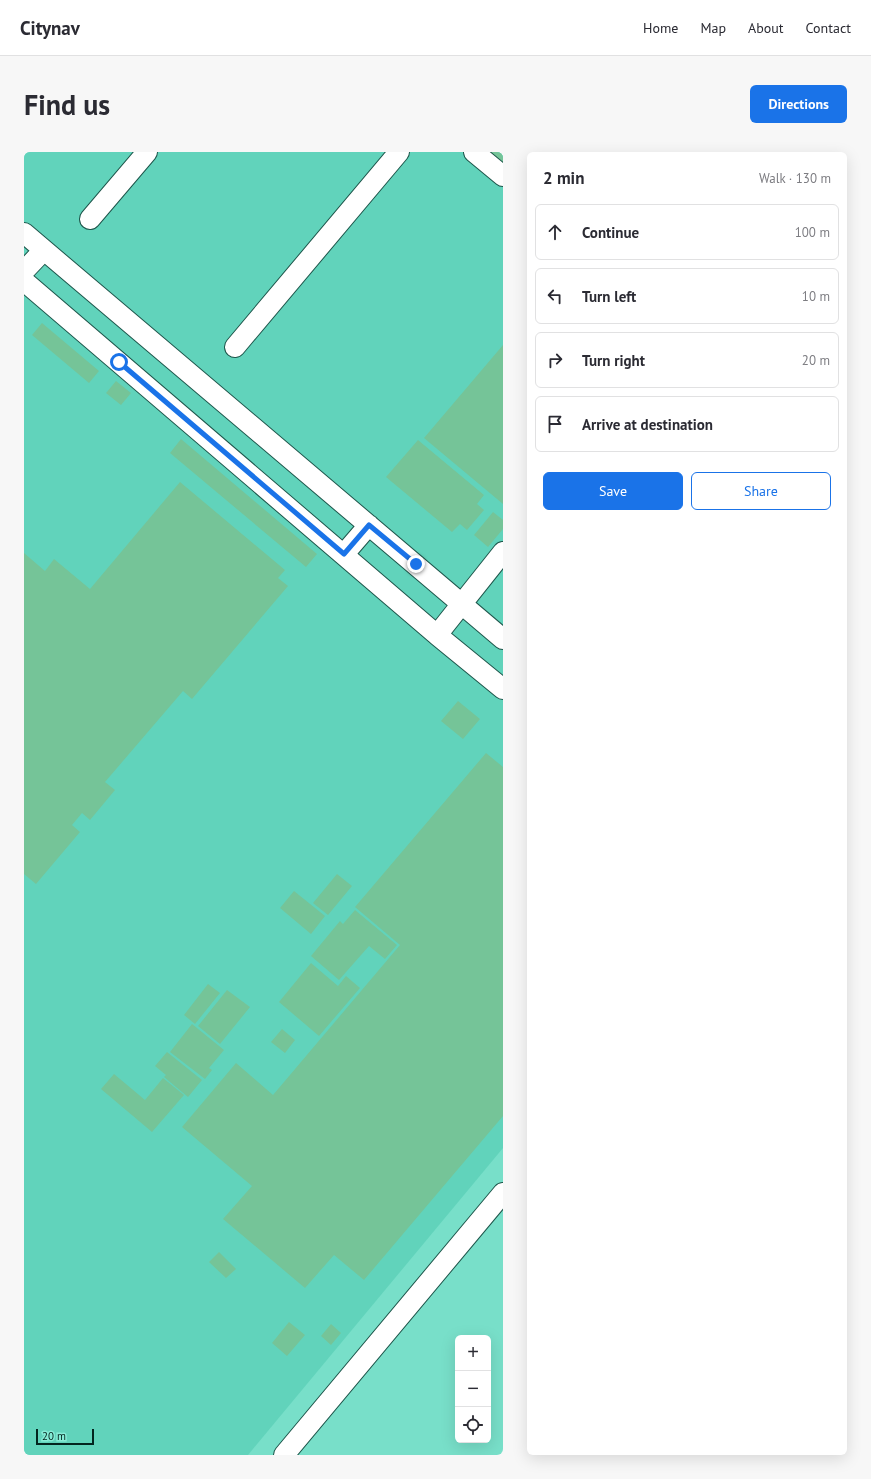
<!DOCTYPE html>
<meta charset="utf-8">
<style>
:root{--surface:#fff;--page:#f7f7f7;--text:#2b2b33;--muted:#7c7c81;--line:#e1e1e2;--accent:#1a73e8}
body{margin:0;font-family:"PT Sans",sans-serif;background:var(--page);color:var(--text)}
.controls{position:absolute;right:12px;bottom:12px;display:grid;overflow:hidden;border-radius:6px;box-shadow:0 4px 16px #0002}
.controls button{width:36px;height:36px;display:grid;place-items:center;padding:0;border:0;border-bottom:1px solid var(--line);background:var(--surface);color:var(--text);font:20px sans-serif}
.scale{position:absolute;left:12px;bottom:10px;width:58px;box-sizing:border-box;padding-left:4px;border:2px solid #03251f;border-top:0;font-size:11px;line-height:14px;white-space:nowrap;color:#03251f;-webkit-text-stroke:3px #86ecd6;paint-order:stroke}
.stop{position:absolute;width:12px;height:12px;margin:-9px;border:3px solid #1a73e8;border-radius:50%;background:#fff}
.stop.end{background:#1a73e8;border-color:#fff;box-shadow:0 1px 4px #0008}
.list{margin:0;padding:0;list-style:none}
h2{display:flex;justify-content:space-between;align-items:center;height:52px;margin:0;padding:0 16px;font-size:17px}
h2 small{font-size:13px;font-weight:400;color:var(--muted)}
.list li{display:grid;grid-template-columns:26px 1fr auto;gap:12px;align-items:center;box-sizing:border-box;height:56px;margin:0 8px 8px;padding:0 8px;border:1px solid var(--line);border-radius:6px}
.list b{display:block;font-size:15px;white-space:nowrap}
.list em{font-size:13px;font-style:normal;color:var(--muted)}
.actions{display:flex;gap:8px;padding:12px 16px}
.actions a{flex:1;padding:9px 0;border:1px solid var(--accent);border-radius:6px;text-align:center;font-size:14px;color:var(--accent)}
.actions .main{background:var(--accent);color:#fff}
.icon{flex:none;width:22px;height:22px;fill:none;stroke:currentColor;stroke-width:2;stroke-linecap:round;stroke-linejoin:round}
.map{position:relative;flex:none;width:479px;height:1303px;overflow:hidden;border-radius:6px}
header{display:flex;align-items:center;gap:24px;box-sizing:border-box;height:56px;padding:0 20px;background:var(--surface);border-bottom:1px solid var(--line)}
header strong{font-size:19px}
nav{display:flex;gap:22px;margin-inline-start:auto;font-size:14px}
.intro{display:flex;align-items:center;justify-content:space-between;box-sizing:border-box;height:96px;padding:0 24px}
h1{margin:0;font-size:28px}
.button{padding:10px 18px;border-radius:6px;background:var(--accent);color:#fff;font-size:14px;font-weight:700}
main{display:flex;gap:24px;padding:0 24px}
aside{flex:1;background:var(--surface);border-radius:6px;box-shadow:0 4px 16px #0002}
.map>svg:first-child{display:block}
.built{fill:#61d3bb}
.building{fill:#75c498}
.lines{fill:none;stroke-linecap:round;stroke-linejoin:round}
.minor-casing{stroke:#1e564b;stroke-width:22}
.minor{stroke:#fff;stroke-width:20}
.route{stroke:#1a73e8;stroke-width:5}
</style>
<header>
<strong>Citynav</strong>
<nav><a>Home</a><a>Map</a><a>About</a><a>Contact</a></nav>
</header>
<div class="intro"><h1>Find us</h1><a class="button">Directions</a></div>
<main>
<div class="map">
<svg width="479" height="1303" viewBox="0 0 479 1303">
<rect width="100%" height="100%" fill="#78dfc9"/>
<path class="built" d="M0,0H479V996L224,1303H0Z"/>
<path class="building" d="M466,0H479V11Z
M18,171L75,219L65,231L8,183Z
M479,193V352L400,286Z
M92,229L107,241L97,253L82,241Z
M157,287L293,402L282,415L146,301Z
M394,288L460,343L453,352L460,358L443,378L436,372L428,380L362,325Z
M156,330L261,418L254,426L264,434L168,547L159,539L81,630L91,638L66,668L58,661L48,673L56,680L12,732L0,722V401L21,419L30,407L66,437Z
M469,360L479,368V377L464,395L450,383Z
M434,549L456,567L439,587L417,569Z
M462,601L479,615V964L340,1128L310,1103L281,1136L199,1067L228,1034L158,975L212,911L249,943L376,793L331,755Z
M313,722L328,734L304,763L289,751Z
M270,739L301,764L287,782L256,756Z
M331,758L373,793L361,807L345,794L315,828L287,804L316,769L319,772Z
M287,811L314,834L322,824L336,836L295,884L255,850Z
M184,832L196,841L171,872L160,863Z
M203,838L226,855L196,892L174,874Z
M168,872L200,898L185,916L188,918L181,927L146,900Z
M258,877L271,888L261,901L247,890Z
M143,900L178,928L164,945L140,925L142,923L131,914Z
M90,922L121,948L139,926L160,943L128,980L77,937Z
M195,1100L212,1117L202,1126L185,1110Z
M265,1170L281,1183L263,1204L248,1191Z
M307,1172L317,1181L307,1193L297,1184Z"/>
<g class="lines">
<g class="minor-casing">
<path id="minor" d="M450,0L479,24
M66,67L123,0
M0,81L479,487
M0,119L20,98
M0,129L413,483L479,537
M211,195L375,0
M320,402L345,373
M413,483L479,400
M260,1303L479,1041"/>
</g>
<use href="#minor" class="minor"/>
</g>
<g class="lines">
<path class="route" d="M95,210L320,402L345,373L392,412"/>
</g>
</svg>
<div class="controls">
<button>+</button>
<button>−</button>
<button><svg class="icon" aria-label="locate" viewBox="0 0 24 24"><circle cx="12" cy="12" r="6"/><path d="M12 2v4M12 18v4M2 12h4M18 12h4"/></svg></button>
</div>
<div class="scale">20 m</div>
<div class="stop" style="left:95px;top:210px"></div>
<div class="stop end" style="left:392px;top:412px"></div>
</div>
<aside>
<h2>2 min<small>Walk · 130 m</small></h2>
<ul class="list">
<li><svg class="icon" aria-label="ahead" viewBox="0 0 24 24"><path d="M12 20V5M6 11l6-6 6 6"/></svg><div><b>Continue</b></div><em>100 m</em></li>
<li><svg class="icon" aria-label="left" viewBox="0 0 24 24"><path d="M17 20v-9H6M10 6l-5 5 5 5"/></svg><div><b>Turn left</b></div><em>10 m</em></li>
<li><svg class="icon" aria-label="right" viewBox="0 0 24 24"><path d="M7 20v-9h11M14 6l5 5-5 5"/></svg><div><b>Turn right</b></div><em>20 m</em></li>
<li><svg class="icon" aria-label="arrive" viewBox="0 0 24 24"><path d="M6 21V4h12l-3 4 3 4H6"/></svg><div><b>Arrive at destination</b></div></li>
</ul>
<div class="actions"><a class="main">Save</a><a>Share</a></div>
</aside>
</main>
